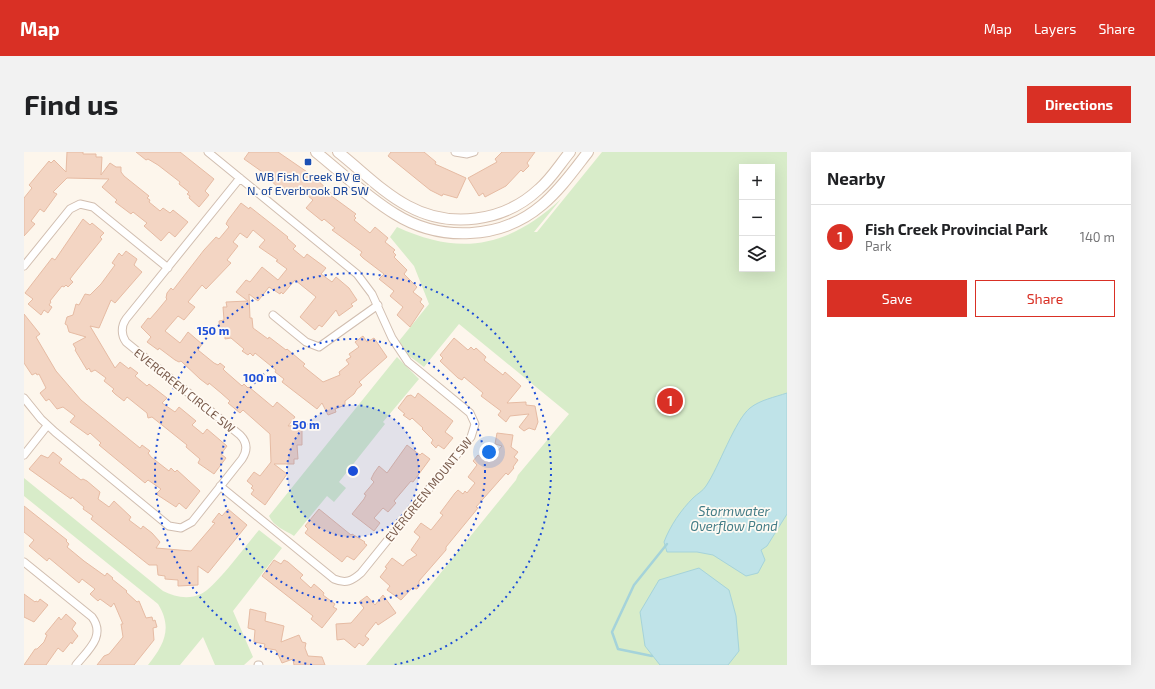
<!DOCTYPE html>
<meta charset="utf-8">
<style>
:root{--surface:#fff;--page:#f2f2f2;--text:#202124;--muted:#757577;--line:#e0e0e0;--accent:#d93025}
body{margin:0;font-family:"Exo 2",sans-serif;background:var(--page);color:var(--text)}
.controls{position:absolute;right:12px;top:12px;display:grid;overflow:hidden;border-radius:0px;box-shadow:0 4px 16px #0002}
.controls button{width:36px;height:36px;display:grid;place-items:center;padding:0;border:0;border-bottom:1px solid var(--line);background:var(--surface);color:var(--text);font:20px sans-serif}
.you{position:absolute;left:465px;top:300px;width:14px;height:14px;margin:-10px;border:3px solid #fff;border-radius:50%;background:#1a73e8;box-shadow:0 0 0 6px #1a73e833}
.badge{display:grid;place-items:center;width:26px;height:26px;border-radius:50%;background:var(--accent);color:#fff;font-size:13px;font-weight:700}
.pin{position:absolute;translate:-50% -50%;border:2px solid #fff;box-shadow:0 1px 4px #0006}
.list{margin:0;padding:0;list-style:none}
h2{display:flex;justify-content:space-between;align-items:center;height:52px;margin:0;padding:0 16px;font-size:17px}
h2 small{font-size:13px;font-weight:400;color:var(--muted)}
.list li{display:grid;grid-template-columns:26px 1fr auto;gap:12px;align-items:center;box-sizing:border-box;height:64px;padding:0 16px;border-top:1px solid var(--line)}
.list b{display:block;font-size:15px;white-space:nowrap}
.list p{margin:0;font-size:13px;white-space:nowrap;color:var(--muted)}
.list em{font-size:13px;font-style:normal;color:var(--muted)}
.actions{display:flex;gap:8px;padding:12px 16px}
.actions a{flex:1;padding:9px 0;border:1px solid var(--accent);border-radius:0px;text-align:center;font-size:14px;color:var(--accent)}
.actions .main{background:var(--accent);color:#fff}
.icon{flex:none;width:22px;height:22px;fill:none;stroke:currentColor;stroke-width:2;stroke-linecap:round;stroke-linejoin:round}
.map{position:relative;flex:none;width:763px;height:513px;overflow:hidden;border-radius:0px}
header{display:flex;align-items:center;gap:24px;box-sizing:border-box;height:56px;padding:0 20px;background:var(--accent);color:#fff}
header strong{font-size:19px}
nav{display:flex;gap:22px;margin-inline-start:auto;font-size:14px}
.intro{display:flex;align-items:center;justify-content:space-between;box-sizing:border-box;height:96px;padding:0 24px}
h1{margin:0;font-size:28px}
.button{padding:10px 18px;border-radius:0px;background:var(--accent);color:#fff;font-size:14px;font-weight:700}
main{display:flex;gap:24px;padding:0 24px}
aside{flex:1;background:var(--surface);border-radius:0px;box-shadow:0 4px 16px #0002}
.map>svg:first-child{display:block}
.green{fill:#d8ecc9;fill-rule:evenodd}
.water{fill:#bfe3e8;stroke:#a5d3da}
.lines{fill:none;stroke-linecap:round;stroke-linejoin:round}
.stream{stroke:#a5d3da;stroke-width:2.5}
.building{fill:#f3d5c3;stroke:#e6bba3}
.street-casing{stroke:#d1beb0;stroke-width:9}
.secondary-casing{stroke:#d6c0b0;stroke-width:12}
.street{stroke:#fff;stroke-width:7}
.secondary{stroke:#fff;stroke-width:10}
.ring{fill:none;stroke:#1d4ed8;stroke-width:2;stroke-dasharray:2 4}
.transit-dot{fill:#1a4fb4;stroke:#fffaf3;stroke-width:1.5}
.labels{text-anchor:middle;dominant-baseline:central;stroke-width:3.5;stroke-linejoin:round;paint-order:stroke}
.transit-label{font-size:12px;fill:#164399;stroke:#fffaf3}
.street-label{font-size:12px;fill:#7a5c4d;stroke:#fffaf3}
.water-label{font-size:13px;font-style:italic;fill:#437c86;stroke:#fffaf3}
.centre{fill:#1d4ed8;stroke:#fffaf3;stroke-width:2}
.ring-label{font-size:12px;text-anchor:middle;font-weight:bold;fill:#1d4ed8;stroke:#fffaf3;stroke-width:3.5;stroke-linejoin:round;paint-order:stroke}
</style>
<header>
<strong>Map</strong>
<nav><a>Map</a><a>Layers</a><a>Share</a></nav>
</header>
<div class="intro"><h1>Find us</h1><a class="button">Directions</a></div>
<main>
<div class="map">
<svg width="763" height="513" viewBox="0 0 763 513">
<rect width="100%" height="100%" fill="#fdf6ec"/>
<path class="green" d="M578,0H763V513H342L492,328L494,323L545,262L435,172L400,215L384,203L375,189L405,152L390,114L366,85L373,75C438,105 486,94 537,47L510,80H513ZM718,15H748V117H718Z
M373,205L395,227L359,270L361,272L315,330L322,336L310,350L303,344L270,384C261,378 250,375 245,364Z
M0,326L139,439C151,445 164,448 177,442C191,436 223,392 235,378L258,396L209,459L229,505L220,513H191L179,485L156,513H124C140,493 149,476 134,452L0,344Z"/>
<path class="water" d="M763,241V362L743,394L737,398L741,408L734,421L722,424L689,403L673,400H643L640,390C646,374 657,358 669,346C673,342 679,339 682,334C695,315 711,268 726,256C736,248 751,245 763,241Z
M675,416L705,438L712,464L715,499L704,513H636L621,494L616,460L635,428Z"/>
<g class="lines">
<path class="stream" d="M628,504L594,497L588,480L610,433L643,392"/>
</g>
<path class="building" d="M43,0H59V2H72V5H78L77,23L86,11L92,15H97V20L100,24L125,44L123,46L126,48L125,50L136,59L139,56L146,61L149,58L164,70L151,85L145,80L137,89L120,74L123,71L109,60L107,62L91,50L93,48L78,35L85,27L43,26L29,40L33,42L20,60L16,57L7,69L11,72L0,84V46L8,36L5,33L25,9L27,11L30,8L42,20Z
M112,0H156L190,27L181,39L185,43L175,55L165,46L166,44L163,42L165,40L155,32L156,30L134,13L124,7L122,8Z
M225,0H254L289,24L307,41L306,43L332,62L330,64L332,66L330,68L346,81L351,75L364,86L361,90L371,98L369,100L372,103L370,105L383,118L380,122L393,135L389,140L398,147L396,150L400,154L386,175L373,163L379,155L366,144L370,139L355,127L360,122L339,106L336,103L338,100L308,78L311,76L300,67L298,69L282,56L289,48L278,39L274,43L268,38L263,44L237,19L220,7Z
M367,0H400L412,10L411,12L442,26L433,46L419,42L418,44L406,38L364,4Z
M478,0H511L503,11L505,14L499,20L497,18L482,34L461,45L459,41L455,44L444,26L473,10L471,7Z
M217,51L225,57L226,55L264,85L263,86L272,94L269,97L280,106L283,102L302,116L297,122L308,130L312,125L325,136L333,148L327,152L329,154L315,164L312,158L298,175L295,173L291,178L276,165L292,145L271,128L259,142L257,140L256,142L245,135L234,149L225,142L226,166H228L229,176L244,187L245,185L262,198L263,197L281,212L279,214L299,230L316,223L315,220L325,212L322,208L327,205L325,202L335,195L331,190L339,184L343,190L350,186L363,205L335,230L338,233L333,237L330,242L321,249V253L311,257L312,260L304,263L298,251L293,257L258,230L260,227L251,220L252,218L231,201L229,204L226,201L224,203L218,199L220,197L207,186L201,187V180H196L195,169L200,168L199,155H203L202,150L224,149L212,140L222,128L226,130L238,115L254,128L263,117L252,109L254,108L235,95L241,88L229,78L223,86L216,81L209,90L214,94L203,108L207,111L182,137L178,133L164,150L171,155L160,168L154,164L141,179L156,191L164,180L178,192L174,198L190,211L194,213L196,211L201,215L199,217L202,220L218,234L220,232L224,236L225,235L249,255L253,250L271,265L264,274L278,273V293H273L274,307H270V312H250L263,322L241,353L227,342L230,338L227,336L229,334L223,329L230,320L236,324L247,310L246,282L219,258L216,261L204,251L206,249L197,241L185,231L184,233L176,227L157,209L155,210L151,208L135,196L134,198L123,190L127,185L117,175L124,166L126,167L133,159L143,147L142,146L143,141L147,136L149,138L180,98L192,85L195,87L205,75L202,72L204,68Z
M59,67L66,73L68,71L80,81L76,85L78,87L49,123L46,127L49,130L44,135L42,133L40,135L38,134L26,149L27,150L25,153L28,155L24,161L20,158L17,163L4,152L9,147L1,141L28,106L31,108Z
M102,99L113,107L110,113L118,120L91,151L87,148L75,176L66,174L91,216L96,210L105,217L106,215L114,221L111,224L123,234L125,232L143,246L138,251L151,260L155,255L172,269L168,273L179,282L183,277L203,294L197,302L202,306L190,322L174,311L176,307L162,295L163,293L128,265L124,266L123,261L103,245L100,249L91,242L88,239L90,237L80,229L82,226L71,218L67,220L65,216L63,218L51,198L52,197L49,192L62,185L45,180L43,173L41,172L43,165L49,163L52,152L55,153L61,142L66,143L77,132L91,113L88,111L95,101L98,104Z
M0,162L16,182L12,185L32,219L57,248L116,296L118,293L126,299L124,301L127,305L145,319L147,316L151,320L153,318L176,339L162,357L155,351L152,355L132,342L137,337L124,328L121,331L75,293L77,291L66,281L64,283L46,270L51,264L39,255L33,257L25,247L22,249L16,241L22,236L15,222L13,223L12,221L8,223L0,211Z
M430,186L444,198L447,195L450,198L452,196L462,205L460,208L479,223L481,220L497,234L483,251L502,250V253L511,254L514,270L511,278L505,276L500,279L495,275L505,262L486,264L482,270L474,263L477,259L457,244L459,241L440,225L438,228L434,226L416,209L419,206L416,203Z
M394,241L429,269L421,280L429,286L420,297L414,293L412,296L407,291L409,288L398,277L399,276L388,266L386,268L379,263L381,262L374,256L383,244L387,243L391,246Z
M473,281L489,283L487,295L494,300L490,305L494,308L489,315L490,316L484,323L482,321L452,355L454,356L422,395V398L395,429V434L393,437L388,436L377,448L363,438L366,434L356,425L363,416L361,415L368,406L379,414L383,409L393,403L387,398L396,385L390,380L397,371L407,378L419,363L416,361L431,341L434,338L439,342L441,339L443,341L451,331L444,325L453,313L449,309L454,303L464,310L478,294L471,292Z
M383,293L396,303L398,301L406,307L389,330L387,329L370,349L372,351L364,360L359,356L350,366L356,371L350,379L328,362L340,347L342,343L340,342L350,330L347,327L350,321L355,314L363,321Z
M29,300L38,307L35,311L57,328L59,327L63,329L76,340L74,347L85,355L90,349L107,365L105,368L117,377L119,374L128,381L136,390L132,396L167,399L191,371L188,370L195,361L198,364L204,357L223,373L184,421L174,414V433L154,434V428L141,427V424L134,423L133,413H125L67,367L69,364L59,357L60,355L48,345L47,347L5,317L17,303L24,306Z
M0,354L43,388L42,389L45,392L43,395L60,409L81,424L83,421L89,426L88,427L103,439L102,440L113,450L115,449L122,466L128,465L129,469L131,468L133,475L129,476L130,488L110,513H73L80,504L85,502L99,485L97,472H99L90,451L87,455L76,447L74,449L66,442L71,437L58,427L55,431L25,406L23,409L5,394L10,388L0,380Z
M295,357L327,383L328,382L341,390L340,391L343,393L330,408L323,404L318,410L281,381L284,377L281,374Z
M250,408L257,412L260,408L264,410L279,423L276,426L287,436L290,432L297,438L300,441L299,443L311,452L309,455L313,457L298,476L287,467L289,464L238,424Z
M0,442L11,450L12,449L14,450L16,447L24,453L10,470L0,465Z
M359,443L372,461L354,473L352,470L341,484L345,487L339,494L335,491L331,496L320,487L313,488L312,472L327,471L340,456L335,450L343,444L351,453Z
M226,457L242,461L241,469L260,474L257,490L275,483L278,490L282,491L281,496L284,504L298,505L301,513H270L269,507L258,511L252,498L240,496L241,492L230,490L231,478L224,476Z
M42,462L52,471L48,477L54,484L50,489L48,492L47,490L39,500L34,496L22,513H0L11,497H13L20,490L23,483L21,482L26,476L35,465L37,468Z"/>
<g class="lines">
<g class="street-casing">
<path id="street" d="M184,0L333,122L348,142L368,186L384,210L446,261L451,272L447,285L337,421C328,429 322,432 310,427L196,334
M431,0L443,2L450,0
M0,114L46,57L56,52L69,55L144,116
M249,163L282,190L295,195L354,153
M0,246L17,267L31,280L145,374L157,376L168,370L218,307C224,298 223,290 216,283L102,190C97,183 97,174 102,167L216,26
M0,303L23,274
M0,410L68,465C82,484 64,498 52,513
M234,513H235"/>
</g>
<g class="secondary-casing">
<path id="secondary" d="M292,0C318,21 343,45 371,62C416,90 477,88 518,53C536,38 550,18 564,0
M314,0C337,18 359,41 384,54C426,77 480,70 515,37C527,27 536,12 546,0"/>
</g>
<use href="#street" class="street"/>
<use href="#secondary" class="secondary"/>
</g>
<circle cx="329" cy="319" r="66" fill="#1d4ed8" fill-opacity=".12"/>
<g class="ring">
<circle cx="329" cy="319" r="66"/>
<circle cx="329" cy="319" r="132"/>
<path d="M288 513A198 198 0 1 1 370 513"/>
</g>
<rect class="transit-dot" x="280" y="6" width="8" height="8" rx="2"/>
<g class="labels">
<g class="transit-label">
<text x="284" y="24">WB Fish Creek BV @<tspan x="284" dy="14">N. of Everbrook DR SW</tspan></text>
</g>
<g class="street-label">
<text transform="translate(161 238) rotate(39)">EVERGREEN CIRCLE SW</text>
<text transform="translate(404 337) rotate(-51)">EVERGREEN MOUNT SW</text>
</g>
<g class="water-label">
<text x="710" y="359">Stormwater<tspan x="710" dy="15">Overflow Pond</tspan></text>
</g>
</g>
<circle cx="329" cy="319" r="6" class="centre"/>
<g class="ring-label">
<text x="189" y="183">150 m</text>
<text x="236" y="230">100 m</text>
<text x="282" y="277">50 m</text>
</g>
</svg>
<div class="controls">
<button>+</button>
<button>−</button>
<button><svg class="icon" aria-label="layers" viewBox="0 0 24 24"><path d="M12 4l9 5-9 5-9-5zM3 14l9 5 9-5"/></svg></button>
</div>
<div class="you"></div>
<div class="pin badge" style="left:646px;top:249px">1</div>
</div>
<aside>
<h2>Nearby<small></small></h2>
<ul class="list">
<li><span class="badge">1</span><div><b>Fish Creek Provincial Park</b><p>Park</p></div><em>140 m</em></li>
</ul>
<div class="actions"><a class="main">Save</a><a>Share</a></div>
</aside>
</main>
